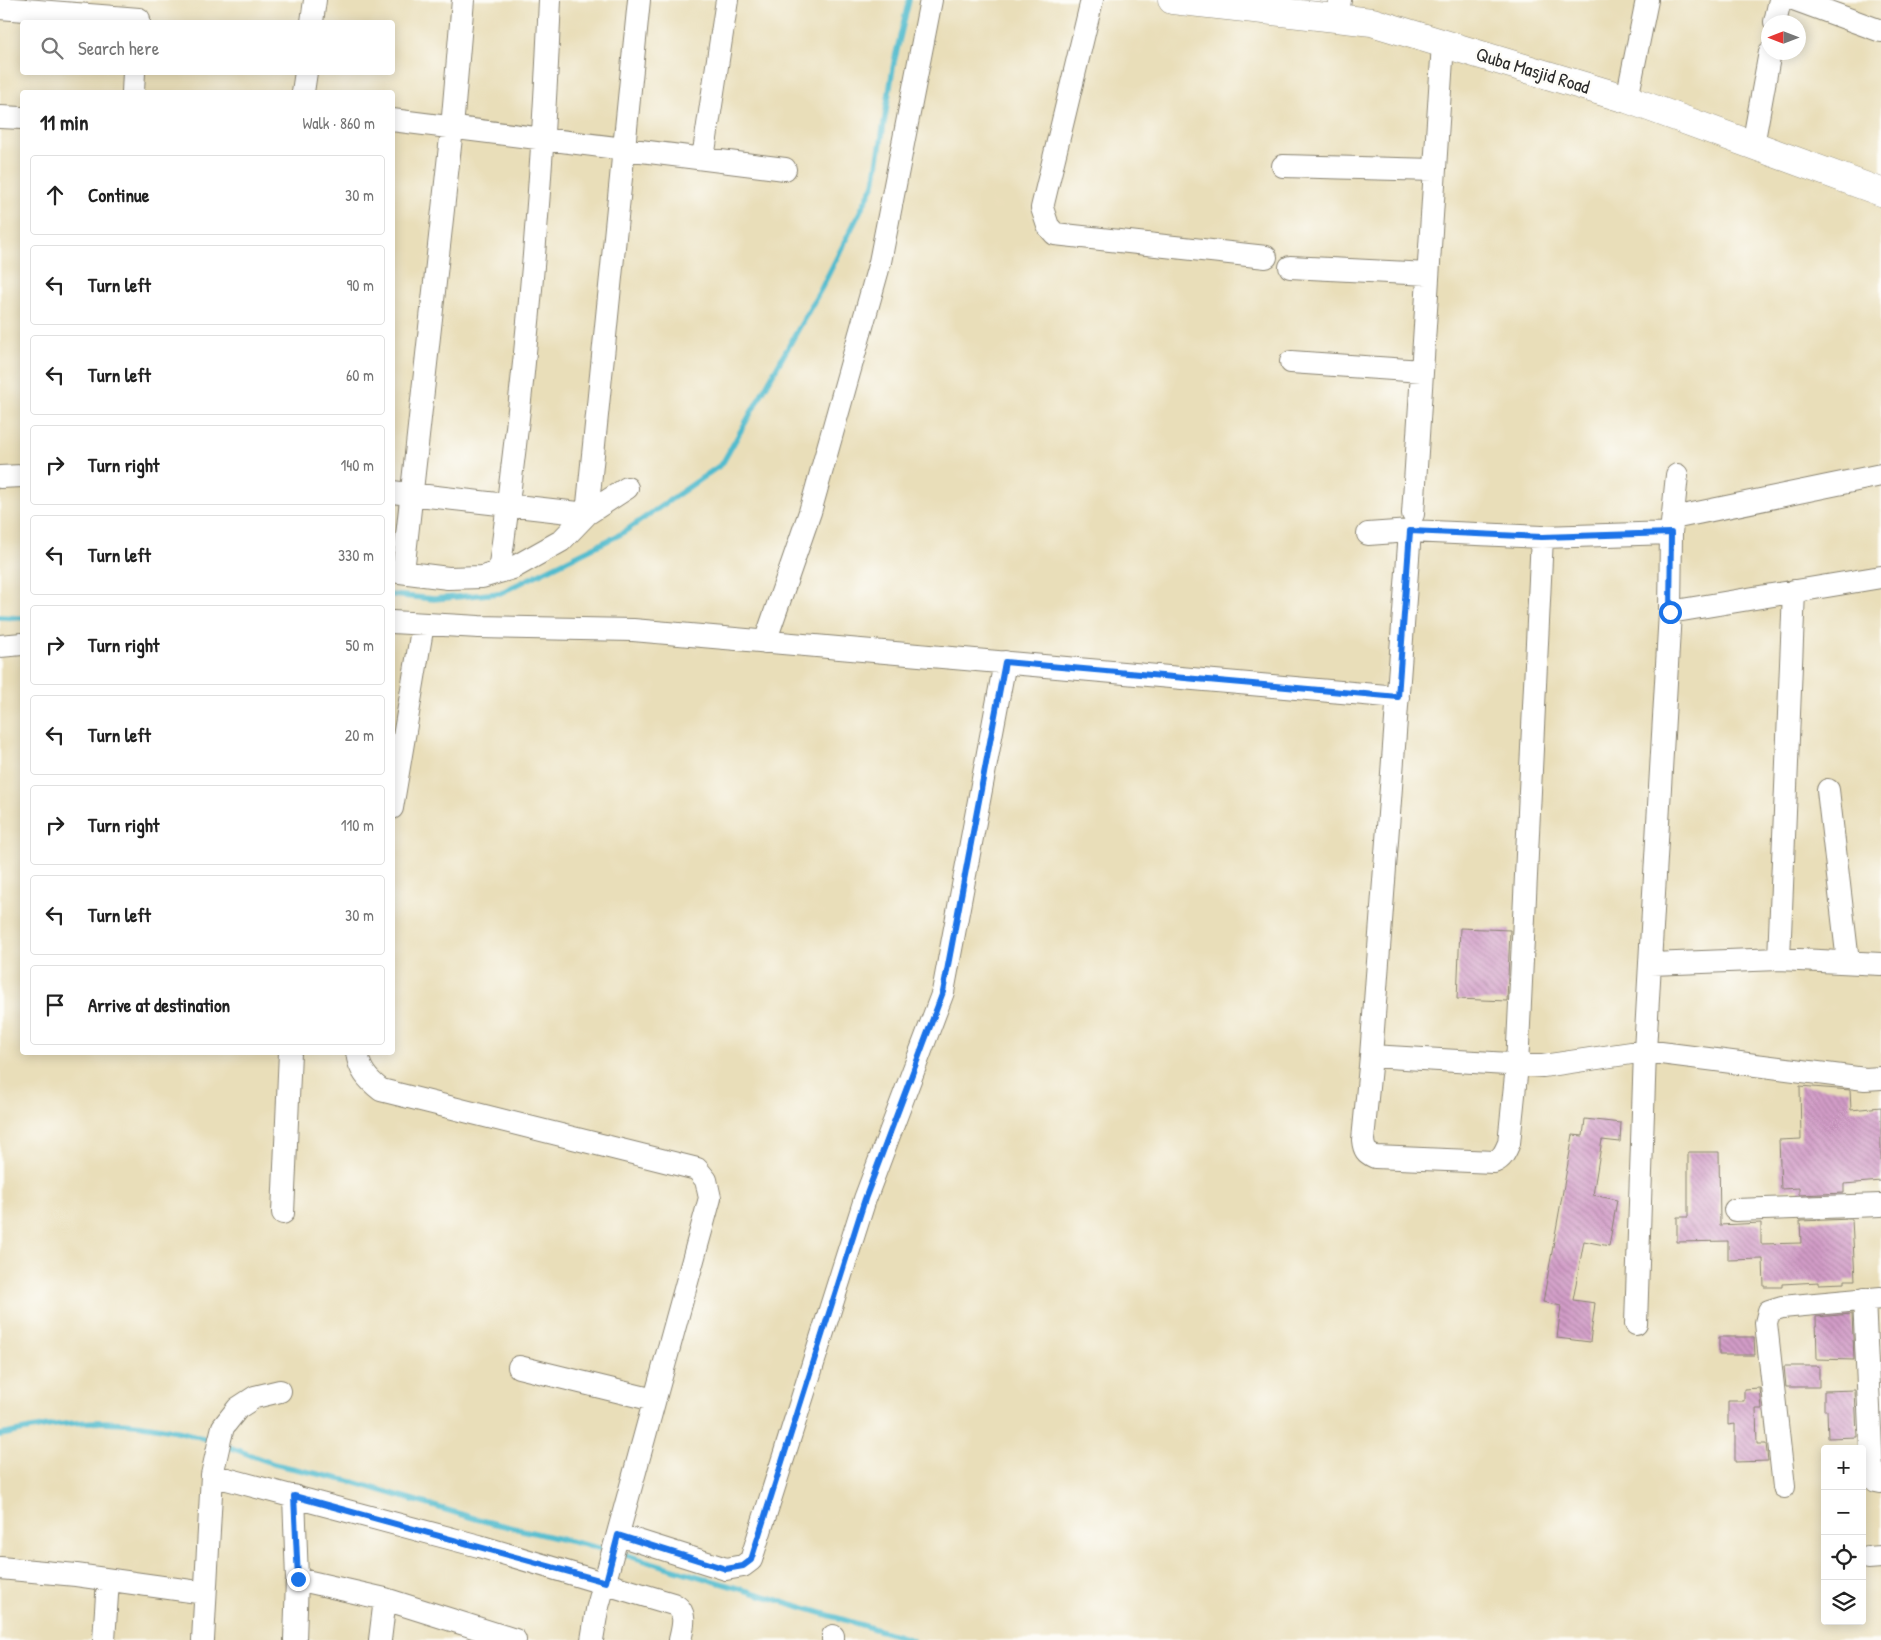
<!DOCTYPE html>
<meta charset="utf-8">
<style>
:root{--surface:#fff;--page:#f6f6f6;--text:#222;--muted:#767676;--line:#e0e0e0}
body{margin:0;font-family:"Patrick Hand",sans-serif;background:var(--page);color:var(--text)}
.controls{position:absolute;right:15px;bottom:15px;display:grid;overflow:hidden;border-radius:5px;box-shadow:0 2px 12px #0003}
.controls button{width:45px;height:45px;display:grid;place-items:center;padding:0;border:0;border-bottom:1px solid var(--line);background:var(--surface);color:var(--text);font:25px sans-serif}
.compass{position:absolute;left:1761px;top:15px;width:45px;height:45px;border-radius:50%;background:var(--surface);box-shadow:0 2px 12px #0003;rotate:270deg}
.stop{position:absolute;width:15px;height:15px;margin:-11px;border:4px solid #1a73e8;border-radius:50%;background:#fff}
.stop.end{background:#1a73e8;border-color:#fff;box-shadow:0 1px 5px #0008}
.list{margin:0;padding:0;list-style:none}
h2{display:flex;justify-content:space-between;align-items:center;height:65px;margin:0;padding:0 20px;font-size:21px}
h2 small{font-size:16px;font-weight:400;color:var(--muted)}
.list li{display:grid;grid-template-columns:32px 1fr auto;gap:15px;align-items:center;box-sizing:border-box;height:80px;margin:0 10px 10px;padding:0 10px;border:1px solid var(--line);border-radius:5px}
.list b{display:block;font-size:19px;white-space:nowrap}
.list em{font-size:16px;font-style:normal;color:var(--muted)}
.icon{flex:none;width:28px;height:28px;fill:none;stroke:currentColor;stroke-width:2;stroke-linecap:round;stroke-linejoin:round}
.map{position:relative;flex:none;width:1881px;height:1640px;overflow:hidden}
.search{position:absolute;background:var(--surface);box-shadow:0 2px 12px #0003;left:20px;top:20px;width:375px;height:55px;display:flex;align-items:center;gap:12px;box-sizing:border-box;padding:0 18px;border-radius:5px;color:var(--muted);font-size:19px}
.panel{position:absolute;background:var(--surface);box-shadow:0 2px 12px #0003;left:20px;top:90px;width:375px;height:965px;border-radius:5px}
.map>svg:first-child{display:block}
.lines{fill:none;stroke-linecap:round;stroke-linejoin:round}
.stream{stroke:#52bcce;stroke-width:5.5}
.building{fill:url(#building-back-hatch)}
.minor-casing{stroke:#8a8472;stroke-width:24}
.tertiary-casing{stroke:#8a8472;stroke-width:29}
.minor{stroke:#fff;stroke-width:22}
.tertiary{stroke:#fff;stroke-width:28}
.route{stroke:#1a73e8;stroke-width:6}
.labels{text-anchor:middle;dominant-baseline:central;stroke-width:4.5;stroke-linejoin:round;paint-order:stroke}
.street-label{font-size:19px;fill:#2b2b2b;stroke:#fdfcf7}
</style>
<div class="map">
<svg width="1881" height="1640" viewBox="0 0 1881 1640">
<defs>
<pattern id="building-back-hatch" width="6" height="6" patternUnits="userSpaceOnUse" patternTransform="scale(1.25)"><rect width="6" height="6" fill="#d29cc7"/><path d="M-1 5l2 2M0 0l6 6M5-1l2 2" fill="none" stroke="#ab7fa2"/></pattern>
</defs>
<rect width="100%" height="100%" fill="#fdfcf7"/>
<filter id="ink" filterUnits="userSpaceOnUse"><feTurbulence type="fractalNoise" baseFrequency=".02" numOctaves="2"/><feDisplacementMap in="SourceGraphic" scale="10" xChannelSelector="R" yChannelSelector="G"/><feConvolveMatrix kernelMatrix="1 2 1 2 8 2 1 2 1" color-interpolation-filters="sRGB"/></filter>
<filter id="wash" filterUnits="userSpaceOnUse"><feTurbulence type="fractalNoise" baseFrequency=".0096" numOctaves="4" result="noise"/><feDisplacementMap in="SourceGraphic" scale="20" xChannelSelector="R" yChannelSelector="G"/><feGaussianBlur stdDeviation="1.12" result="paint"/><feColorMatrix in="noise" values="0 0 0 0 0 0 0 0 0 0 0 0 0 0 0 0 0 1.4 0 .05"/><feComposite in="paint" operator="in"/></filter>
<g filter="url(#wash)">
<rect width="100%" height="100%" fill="#e9deb9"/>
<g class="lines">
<path class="stream" d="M392,595L434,599L500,593L621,534L722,464L821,289L874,184L894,62L909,0
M0,617L22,618
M0,1435C21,1431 43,1426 64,1424C111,1418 171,1426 215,1442
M224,1445L274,1464L353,1482L480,1520L607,1550
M616,1552L912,1640"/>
</g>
<g id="blocks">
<path class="building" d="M1460,928L1510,930L1507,1001L1457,999Z
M1800,1086L1850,1090L1851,1110L1881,1107V1181L1844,1184V1193L1799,1195V1188L1781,1189L1779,1140L1801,1139Z
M1585,1119L1621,1123L1620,1142L1602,1140L1593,1195L1617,1200L1609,1246L1584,1241L1573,1300L1595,1303L1590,1342L1557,1338L1561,1306L1543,1302L1573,1135L1583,1136Z
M1688,1152H1719L1720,1225L1761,1223V1244L1801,1243L1800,1221L1852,1219L1855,1280H1845V1283L1819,1284V1282L1782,1284V1287H1764L1763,1259L1728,1260V1241L1677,1242V1217H1688Z
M1852,1314L1854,1360L1817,1359L1816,1317Z
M1719,1337H1754L1755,1355H1719Z
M1784,1366H1819V1387H1786Z
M1760,1388L1762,1409H1756L1757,1444H1766L1768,1461L1735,1462V1424L1728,1425V1401H1744V1389Z
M1855,1390L1857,1437L1828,1438L1827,1410H1824V1391Z"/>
</g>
</g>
<g filter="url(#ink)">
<use href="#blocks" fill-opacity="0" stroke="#8a8472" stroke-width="1"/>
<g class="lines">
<g class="minor-casing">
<path id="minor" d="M1092,0L1042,208L1048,226L1055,234L1266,257
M1796,0L1881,31
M0,8L139,19
M1337,17L1340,0
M312,22L315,0
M1775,22L1780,0
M133,92L134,72
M303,92L306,72
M1627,99L1647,0
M0,117L22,118
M392,120L785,169
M1753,145L1770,52
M703,158L727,0
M1283,166L1435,170
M1290,267L1428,274
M1291,362L1422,371
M0,477L22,476
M392,492L587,514L639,0
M1413,514L1443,43
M1673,518L1881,475
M1410,531L1371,1056L1363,1140C1364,1150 1366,1153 1375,1157L1494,1162C1503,1158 1505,1152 1509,1143L1517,1066L1542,537
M1368,534L1410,531L1542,537L1671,533
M392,571L448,578L482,577L513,568L561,541L587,514L627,488
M403,572L452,128L463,0
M499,572C525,383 542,191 550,0
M1670,612L1881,577
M392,622L479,627L633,630L1398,697
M765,642L810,512L880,262L931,0
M0,646L22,644
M1828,790L1848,962
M392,808L423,624
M1779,959L1794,591
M1651,964L1779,959L1881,964
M357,1052C359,1070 368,1080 381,1090L697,1169L706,1180L710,1198L597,1610L592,1640
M1371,1056L1543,1066L1645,1051L1865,1079L1881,1078
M1735,1210L1881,1205
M283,1213L290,1052
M1864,1299L1872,1472L1876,1481L1881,1482
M1636,1324L1645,1051L1670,612L1671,533L1677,475
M519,1367L654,1400
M212,1475L479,1546L673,1604C688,1611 683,1627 680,1640
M1784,1487L1766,1323L1769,1311L1782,1307L1881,1298
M294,1496L297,1579L295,1640
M619,1535L726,1569L743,1566L751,1560L865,1199L943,992L1005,662
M1868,1558L1881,1557
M0,1568L76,1575L205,1593
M297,1579L385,1599L515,1640
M104,1640L108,1580
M203,1640L212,1475L220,1439L223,1427L238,1408L255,1397L280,1391
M380,1640L385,1599
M833,1640V1636"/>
</g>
<g class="tertiary-casing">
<path id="tertiary" d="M1172,0L1372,22L1627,99L1881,192"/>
</g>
<use href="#minor" class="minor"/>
<use href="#tertiary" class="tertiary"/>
</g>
</g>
<g class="lines" filter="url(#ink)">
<path class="route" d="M298,1579L294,1496L606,1582L618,1535L726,1569L743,1566L751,1560L865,1199L943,992L1005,662L1398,697L1410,531L1542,537L1671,533L1670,612"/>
</g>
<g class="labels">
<g class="street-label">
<text transform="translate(1533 70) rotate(17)">Quba Masjid Road</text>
</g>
</g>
</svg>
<div class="controls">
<button>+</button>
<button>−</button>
<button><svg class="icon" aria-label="locate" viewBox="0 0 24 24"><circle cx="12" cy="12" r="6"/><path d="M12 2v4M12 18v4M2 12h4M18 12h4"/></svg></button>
<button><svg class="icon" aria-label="layers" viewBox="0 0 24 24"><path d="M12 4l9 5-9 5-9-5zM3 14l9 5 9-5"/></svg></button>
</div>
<svg class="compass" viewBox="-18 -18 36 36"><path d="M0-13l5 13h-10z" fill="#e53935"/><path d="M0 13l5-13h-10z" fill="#767676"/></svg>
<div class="stop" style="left:1670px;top:612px"></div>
<div class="stop end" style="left:298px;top:1579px"></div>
<div class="search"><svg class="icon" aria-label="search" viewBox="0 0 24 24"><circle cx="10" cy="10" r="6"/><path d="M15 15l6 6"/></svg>Search here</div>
<section class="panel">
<h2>11 min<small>Walk · 860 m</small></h2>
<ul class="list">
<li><svg class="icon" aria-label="ahead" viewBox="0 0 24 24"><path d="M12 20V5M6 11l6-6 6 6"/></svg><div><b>Continue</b></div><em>30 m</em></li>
<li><svg class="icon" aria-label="left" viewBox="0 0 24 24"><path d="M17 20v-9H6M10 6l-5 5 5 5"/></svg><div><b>Turn left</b></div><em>90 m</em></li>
<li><svg class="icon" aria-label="left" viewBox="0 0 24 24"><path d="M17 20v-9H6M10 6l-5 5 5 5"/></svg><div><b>Turn left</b></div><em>60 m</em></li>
<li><svg class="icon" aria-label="right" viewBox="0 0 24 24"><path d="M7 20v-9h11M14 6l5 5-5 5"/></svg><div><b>Turn right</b></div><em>140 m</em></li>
<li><svg class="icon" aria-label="left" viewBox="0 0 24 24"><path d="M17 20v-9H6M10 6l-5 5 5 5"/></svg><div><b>Turn left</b></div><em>330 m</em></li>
<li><svg class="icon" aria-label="right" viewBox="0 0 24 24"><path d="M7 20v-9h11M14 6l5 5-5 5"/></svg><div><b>Turn right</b></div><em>50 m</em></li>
<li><svg class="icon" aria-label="left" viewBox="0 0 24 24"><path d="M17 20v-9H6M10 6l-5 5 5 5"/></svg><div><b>Turn left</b></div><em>20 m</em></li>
<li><svg class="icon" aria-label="right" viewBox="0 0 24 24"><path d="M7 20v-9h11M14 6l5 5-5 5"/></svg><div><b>Turn right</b></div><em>110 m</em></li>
<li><svg class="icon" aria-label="left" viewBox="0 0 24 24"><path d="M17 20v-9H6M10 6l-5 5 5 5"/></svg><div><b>Turn left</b></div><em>30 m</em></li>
<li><svg class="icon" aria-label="arrive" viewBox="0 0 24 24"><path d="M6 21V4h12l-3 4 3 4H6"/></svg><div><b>Arrive at destination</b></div></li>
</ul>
</section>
</div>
